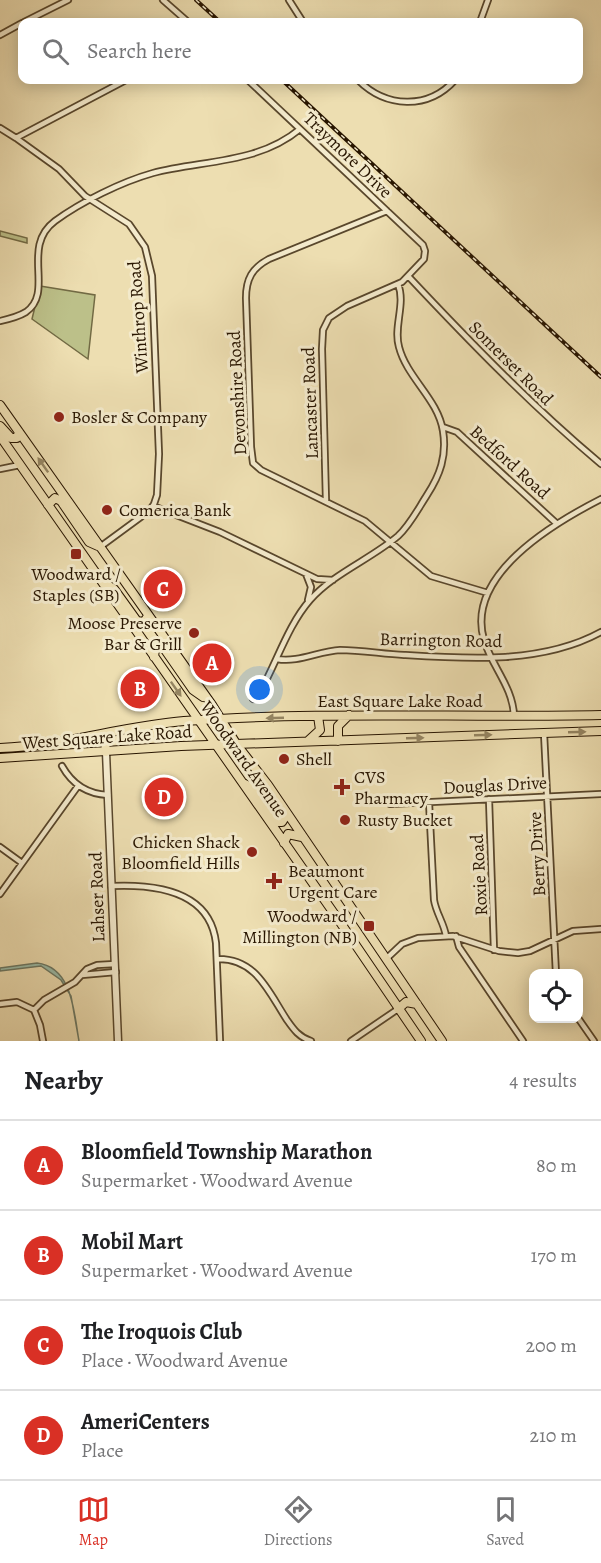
<!DOCTYPE html>
<meta charset="utf-8">
<style>
:root{--surface:#fff;--page:#f2f2f2;--text:#202124;--muted:#757577;--line:#e0e0e0;--accent:#d93025}
body{margin:0;font-family:Alegreya,serif;background:var(--page);color:var(--text)}
.controls{position:absolute;right:18px;bottom:18px;display:grid;overflow:hidden;border-radius:12px;box-shadow:0 3px 15px #0003}
.controls button{width:54px;height:54px;display:grid;place-items:center;padding:0;border:0;border-bottom:2px solid var(--line);background:var(--surface);color:var(--text);font:30px sans-serif}
.you{position:absolute;left:260px;top:690px;width:21px;height:21px;margin:-15px;border:4px solid #fff;border-radius:50%;background:#1a73e8;box-shadow:0 0 0 9px #1a73e833}
.badge{display:grid;place-items:center;width:39px;height:39px;border-radius:50%;background:var(--accent);color:#fff;font-size:20px;font-weight:700}
.pin{position:absolute;translate:-50% -50%;border:3px solid #fff;box-shadow:0 2px 6px #0006}
.list{margin:0;padding:0;list-style:none}
h2{display:flex;justify-content:space-between;align-items:center;height:78px;margin:0;padding:0 24px;font-size:26px}
h2 small{font-size:20px;font-weight:400;color:var(--muted)}
.list li{display:grid;grid-template-columns:39px 1fr auto;gap:18px;align-items:center;box-sizing:border-box;height:90px;padding:0 24px;border-top:2px solid var(--line)}
.list b{display:block;font-size:22px;white-space:nowrap}
.list p{margin:0;font-size:20px;white-space:nowrap;color:var(--muted)}
.list em{font-size:20px;font-style:normal;color:var(--muted)}
.icon{flex:none;width:33px;height:33px;fill:none;stroke:currentColor;stroke-width:2;stroke-linecap:round;stroke-linejoin:round}
.map{position:relative;flex:none;width:601px;height:1041px;overflow:hidden}
.search{position:absolute;background:var(--surface);box-shadow:0 3px 15px #0003;left:18px;right:18px;top:18px;height:66px;display:flex;align-items:center;gap:15px;box-sizing:border-box;padding:0 21px;border-radius:12px;color:var(--muted);font-size:22px}
.sheet{height:438px;background:var(--surface)}
nav{display:flex;justify-content:space-around;align-items:center;box-sizing:border-box;height:84px;border-top:2px solid var(--line);background:var(--surface);font-size:16px;color:var(--muted)}
nav a{display:grid;justify-items:center;gap:3px}
nav .on{color:var(--accent)}
.map>svg:first-child{display:block}
.green{fill:#bcc089;stroke:#726a44;stroke-width:1.5}
.water{fill:#99bca9;stroke:#6c7965;stroke-width:1.5}
.lines{fill:none;stroke-linecap:round;stroke-linejoin:round}
.minor-casing{stroke:#59472c;stroke-width:8}
.tertiary-casing{stroke:#59472c;stroke-width:9}
.primary-casing{stroke:#281500;stroke-width:10}
.trunk-casing{stroke:#281500;stroke-width:10}
.minor{stroke:#f3eacc;stroke-width:4.5}
.tertiary{stroke:#f3eacc;stroke-width:6}
.primary{stroke:#eddeb1;stroke-width:8}
.trunk{stroke:#eddeb1;stroke-width:8}
.rail-casing{stroke:#281500;stroke-width:4}
.rail{stroke:#f3eacc;stroke-width:1.5;stroke-dasharray:4.5;stroke-linecap:butt}
.oneway{fill:#948461}
.poi-dot{fill:#8f2418;stroke:#f3eacc;stroke-width:2}
.labels{text-anchor:middle;dominant-baseline:central;stroke-width:6;stroke-linejoin:round;paint-order:stroke}
.street-label{font-size:18px;fill:#281500;stroke:#f3eacc}
.poi-label{font-size:18px;fill:#281500;stroke:#f3eacc;text-anchor:start}
</style>
<div class="map">
<svg width="601" height="1041" viewBox="0 0 601 1041">
<rect width="100%" height="100%" fill="#eddeb1"/>
<filter id="stains"><feTurbulence type="fractalNoise" baseFrequency=".00333" numOctaves="4"/><feColorMatrix values="0 0 0 0 .2 0 0 0 0 .09 0 0 0 0 .02 0 0 0 .5 -.17"/></filter>
<radialGradient id="worn" r=".72"><stop offset=".6" stop-color="#630" stop-opacity="0"/><stop offset="1" stop-color="#630" stop-opacity=".3"/></radialGradient>
<path class="green" d="M0,231L27,238V243L0,236Z
M40,286L95,295L88,359L32,319Z"/>
<path class="water" d="M37,963C73,967 74,1014 79,1041L71,996L61,980L41,966L0,971V968Z"/>
<g class="lines">
<g class="minor-casing">
<path id="minor" d="M163,0L188,22
M289,0L303,22
M24,22L68,0
M480,22L488,0
M0,35L22,23
M248,80L423,245L425,251L424,259L402,282L347,306L329,318L323,330L322,349L326,501
M358,80C386,108 428,110 455,80
M0,128L16,138L59,169L85,196L129,224L145,247L152,276L159,454L157,495L154,504L149,511L100,547
M16,138L126,80
M387,211L269,259C252,268 246,279 246,298L251,447L253,463L261,470L365,521L431,576L488,593
M408,276C470,342 532,406 601,464
M0,321C9,319 18,317 26,312C55,292 20,247 55,221C81,202 121,182 153,173C203,160 258,164 300,129
M443,427L457,432L556,523
M0,469L20,465
M153,506L220,532L317,579L333,580
M306,574L311,587L308,600
M277,659C298,663 319,651 340,650C361,650 383,654 404,655C468,659 543,664 601,632
M253,699L260,692C276,664 288,625 310,600C334,573 371,559 398,536C410,525 418,509 427,495C440,475 447,456 443,431C438,399 407,378 399,347C393,327 406,304 398,284
M514,716C513,687 492,667 484,640C465,575 554,523 601,499
M544,733L556,974
M62,766C72,784 87,794 108,795
M489,799L494,950
M429,802L434,900C436,913 444,923 446,936
M390,804L601,794
M0,847L22,863
M111,886C154,884 210,890 216,943L220,1041
M0,894L78,786
M456,936L459,947L523,1041
M217,959C256,958 268,991 287,1020C294,1030 299,1037 311,1041
M386,959L402,944L418,938L453,936L499,951L518,953L530,951L573,931L601,929
M82,975L116,972
M0,1004L17,1002L34,1010L40,1025L43,1041
M34,1010L44,1000L75,982L87,969L97,965L115,964
M578,1018L594,1041
M351,1041L398,1009"/>
</g>
<g class="tertiary-casing">
<path id="tertiary" d="M106,752L118,1041"/>
</g>
<g class="primary-casing">
<path id="primary" d="M0,405L212,705L237,745L268,785L442,1041
M0,426L11,438H17L19,432
M0,436L340,922L421,1041
M48,505L55,498L61,501L89,542L98,546
M104,583L114,589L137,621L144,622L148,616
M154,657L155,649L160,646L163,647L193,690L203,697
M243,783L253,788L276,822H282L287,814
M284,843L288,834L302,837
M398,1009L406,1002L417,1004"/>
</g>
<g class="trunk-casing">
<path id="trunk" d="M308,741L320,730L318,716
M338,741V726L349,715
M0,748C62,746 122,726 184,721C323,711 462,718 601,715
M106,752L105,741L110,733
M0,758L181,746L601,731"/>
</g>
<use href="#minor" class="minor"/>
<use href="#tertiary" class="tertiary"/>
<use href="#primary" class="primary"/>
<use href="#trunk" class="trunk"/>
<g class="rail-casing">
<path id="rail" d="M196,0L220,22
M282,80L601,377"/>
</g>
<use href="#rail" class="rail"/>
</g>
<defs><path id="oneway-solid" d="M-6-.8H1V-3.2L6.5 0L1 3.2V.8H-6Z" transform="scale(1.5)"/></defs>
<g class="oneway">
<use href="#oneway-solid" transform="translate(43 465) rotate(-125)"/>
<use href="#oneway-solid" transform="translate(176 689) rotate(55)"/>
<use href="#oneway-solid" transform="translate(275 718) rotate(178)"/>
<use href="#oneway-solid" transform="translate(577 732) rotate(-2)"/>
<use href="#oneway-solid" transform="translate(483 735) rotate(-2)"/>
<use href="#oneway-solid" transform="translate(415 738) rotate(-2)"/>
</g>
<g class="poi-dot">
<circle cx="59" cy="417" r="6"/>
<circle cx="107" cy="510" r="6"/>
<rect x="70" y="548" width="12" height="12" rx="3"/>
<circle cx="194" cy="633" r="6"/>
<circle cx="284" cy="759" r="6"/>
<path d="M339 778h6v6h6v6h-6v6h-6v-6h-6v-6h6z"/>
<circle cx="345" cy="820" r="6"/>
<circle cx="252" cy="852" r="6"/>
<path d="M271 872h6v6h6v6h-6v6h-6v-6h-6v-6h6z"/>
<rect x="363" y="920" width="12" height="12" rx="3"/>
</g>
<g class="labels">
<g class="street-label">
<text transform="translate(348 155) rotate(44)">Traymore Drive</text>
<text transform="translate(138 317) rotate(-94)">Winthrop Road</text>
<text transform="translate(511 363) rotate(45)">Somerset Road</text>
<text transform="translate(237 393) rotate(-93)">Devonshire Road</text>
<text transform="translate(310 403) rotate(-92)">Lancaster Road</text>
<text transform="translate(510 462) rotate(42)">Bedford Road</text>
<text transform="translate(441 640) rotate(1)">Barrington Road</text>
<text x="400" y="701">East Square Lake Road</text>
<text transform="translate(107 737) rotate(-4)">West Square Lake Road</text>
<text transform="translate(244 759) rotate(55)">Woodward Avenue</text>
<text transform="translate(495 785) rotate(-3)">Douglas Drive</text>
<text transform="translate(537 854) rotate(-93)">Berry Drive</text>
<text transform="translate(479 875) rotate(-93)">Roxie Road</text>
<text transform="translate(97 897) rotate(-92)">Lahser Road</text>
</g>
<g class="poi-label">
<text x="71" y="417">Bosler &amp; Company</text>
<text x="119" y="510">Comerica Bank</text>
<text x="76" y="574" text-anchor="middle">Woodward /<tspan x="76" dy="21">Staples (SB)</tspan></text>
<text x="182" y="623" text-anchor="end">Moose Preserve<tspan x="182" dy="21">Bar &amp; Grill</tspan></text>
<text x="296" y="759">Shell</text>
<text x="354" y="777">CVS<tspan x="354" dy="21">Pharmacy</tspan></text>
<text x="357" y="820">Rusty Bucket</text>
<text x="240" y="842" text-anchor="end">Chicken Shack<tspan x="240" dy="21">Bloomfield Hills</tspan></text>
<text x="288" y="871">Beaumont<tspan x="288" dy="21">Urgent Care</tspan></text>
<text x="357" y="916" text-anchor="end">Woodward /<tspan x="357" dy="21">Millington (NB)</tspan></text>
</g>
</g>
<rect width="100%" height="100%" filter="url(#stains)"/>
<rect width="100%" height="100%" fill="url(#worn)"/>
</svg>
<div class="controls">
<button><svg class="icon" aria-label="locate" viewBox="0 0 24 24"><circle cx="12" cy="12" r="6"/><path d="M12 2v4M12 18v4M2 12h4M18 12h4"/></svg></button>
</div>
<div class="you"></div>
<div class="pin badge" style="left:212px;top:663px">A</div>
<div class="pin badge" style="left:140px;top:689px">B</div>
<div class="pin badge" style="left:163px;top:589px">C</div>
<div class="pin badge" style="left:164px;top:797px">D</div>
<div class="search"><svg class="icon" aria-label="search" viewBox="0 0 24 24"><circle cx="10" cy="10" r="6"/><path d="M15 15l6 6"/></svg>Search here</div>
</div>
<section class="sheet">
<h2>Nearby<small>4 results</small></h2>
<ul class="list">
<li><span class="badge">A</span><div><b>Bloomfield Township Marathon</b><p>Supermarket · Woodward Avenue</p></div><em>80 m</em></li>
<li><span class="badge">B</span><div><b>Mobil Mart</b><p>Supermarket · Woodward Avenue</p></div><em>170 m</em></li>
<li><span class="badge">C</span><div><b>The Iroquois Club</b><p>Place · Woodward Avenue</p></div><em>200 m</em></li>
<li><span class="badge">D</span><div><b>AmeriCenters</b><p>Place</p></div><em>210 m</em></li>
</ul>
</section>
<nav>
<a class="on"><svg class="icon" aria-label="map" viewBox="0 0 24 24"><path d="M3 6l6-2 6 2 6-2v14l-6 2-6-2-6 2zM9 4v14M15 6v14"/></svg>Map</a>
<a><svg class="icon" aria-label="directions" viewBox="0 0 24 24"><path d="M12 3l9 9-9 9-9-9zM9 14v-3h6M13 9l2 2-2 2"/></svg>Directions</a>
<a><svg class="icon" aria-label="saved" viewBox="0 0 24 24"><path d="M7 4h10v16l-5-4-5 4z"/></svg>Saved</a>
</nav>
